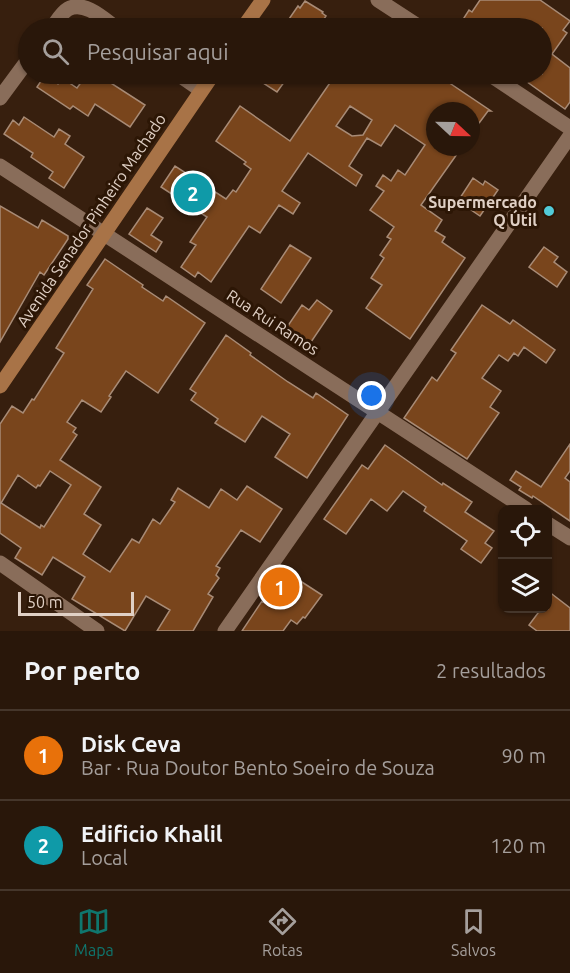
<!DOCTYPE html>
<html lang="pt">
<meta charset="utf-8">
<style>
:root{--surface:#29170a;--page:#352418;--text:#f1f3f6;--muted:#a59f9c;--line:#45362b;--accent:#0f766e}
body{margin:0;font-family:Ubuntu,sans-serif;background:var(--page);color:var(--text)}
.controls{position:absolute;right:18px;bottom:18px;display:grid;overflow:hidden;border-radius:12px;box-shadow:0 2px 4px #0004}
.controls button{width:54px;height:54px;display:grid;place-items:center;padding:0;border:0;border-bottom:2px solid var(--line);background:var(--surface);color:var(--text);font:30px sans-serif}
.compass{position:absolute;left:426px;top:102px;width:54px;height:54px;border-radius:50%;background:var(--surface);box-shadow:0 2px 4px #0004;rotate:112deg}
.scale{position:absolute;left:18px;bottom:15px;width:116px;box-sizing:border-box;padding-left:6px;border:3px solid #e0d0c5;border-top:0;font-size:16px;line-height:21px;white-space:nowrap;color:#e0d0c5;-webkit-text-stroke:4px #2c1605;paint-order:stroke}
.you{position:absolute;left:372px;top:396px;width:21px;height:21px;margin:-15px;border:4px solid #fff;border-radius:50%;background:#1a73e8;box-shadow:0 0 0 9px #1a73e833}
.badge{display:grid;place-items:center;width:39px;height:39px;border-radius:50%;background:var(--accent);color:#fff;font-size:20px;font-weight:700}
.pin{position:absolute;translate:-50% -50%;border:3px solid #fff;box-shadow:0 2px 6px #0006}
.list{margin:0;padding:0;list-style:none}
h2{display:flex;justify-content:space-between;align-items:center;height:78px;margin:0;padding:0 24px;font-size:26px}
h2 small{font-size:20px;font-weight:400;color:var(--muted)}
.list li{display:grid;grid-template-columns:39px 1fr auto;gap:18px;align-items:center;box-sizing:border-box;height:90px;padding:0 24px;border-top:2px solid var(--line)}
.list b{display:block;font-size:22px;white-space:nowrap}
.list p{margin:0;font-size:20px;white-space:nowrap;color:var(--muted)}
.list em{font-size:20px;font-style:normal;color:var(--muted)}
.icon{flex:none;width:33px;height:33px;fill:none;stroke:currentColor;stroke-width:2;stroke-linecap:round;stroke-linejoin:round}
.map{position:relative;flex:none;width:570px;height:631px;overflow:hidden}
.search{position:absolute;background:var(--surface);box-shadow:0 2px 4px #0004;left:18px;right:18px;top:18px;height:66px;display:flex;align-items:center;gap:15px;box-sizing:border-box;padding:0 21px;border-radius:33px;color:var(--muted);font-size:22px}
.sheet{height:258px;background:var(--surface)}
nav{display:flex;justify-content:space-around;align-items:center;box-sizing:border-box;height:84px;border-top:2px solid var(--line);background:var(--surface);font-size:16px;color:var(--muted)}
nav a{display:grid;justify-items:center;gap:3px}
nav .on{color:var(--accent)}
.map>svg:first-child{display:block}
.building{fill:#79451c;stroke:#a88b76;stroke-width:1.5;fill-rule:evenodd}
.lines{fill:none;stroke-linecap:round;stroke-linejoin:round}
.street{stroke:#896d5a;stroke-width:15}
.secondary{stroke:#a87347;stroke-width:15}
.poi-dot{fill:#52cbd9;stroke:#2c1605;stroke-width:2}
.labels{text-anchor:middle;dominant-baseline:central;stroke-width:6;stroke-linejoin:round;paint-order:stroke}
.poi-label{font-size:16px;font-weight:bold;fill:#e0d0c5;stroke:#2c1605;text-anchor:end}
.street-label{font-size:16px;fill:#e0d0c5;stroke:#2c1605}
</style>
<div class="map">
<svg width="570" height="631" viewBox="0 0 570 631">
<rect width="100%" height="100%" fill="#371f0e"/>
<path class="building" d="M480,0H540L570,21L563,30L567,33L552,54L570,68V102L565,109L516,74H542V28H508L497,20L491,28H473L462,21L469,10L472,12Z
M305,1L323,12L322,13L326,16L318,28H304L289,19L298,6L300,8Z
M87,74H97L145,105L130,127L95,104L88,116L73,106L70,109L37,87L45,75L58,84L62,78L77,88Z
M249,74H290L277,92Z
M336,74H436L491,111H488L471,134V111H435V147H462L421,205L442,220L435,231L445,237L442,242L465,258L410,339L366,308L382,285L371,278L384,258L380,255L391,239L387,237L394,227L370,210L384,191L376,186L383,175L391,181L398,170L405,175L425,145L395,125L381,146L367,138L349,166L362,175L356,186L308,153L282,191L300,203L293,214L279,205L260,233L249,226L211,282L198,272L195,277L181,267L196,245L190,242L207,217L161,187L175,166L226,199L233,190L236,192L251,169L244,164L246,162L216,141L240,106L290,141ZM350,106L372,120L363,135L352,136L336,126Z
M24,117L54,137L59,129L70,136L65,144L84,157L64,188L49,178L53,172L31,157L33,153L4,134L13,120L19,125Z
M473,178L483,185L485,181L498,190L480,216L458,201Z
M0,206L38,228L42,220L68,236V239L44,275L40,272L0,342Z
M147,208L163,218L151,235L162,242L156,252L129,234Z
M290,245L311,258L281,303L261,289Z
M544,247L558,257L554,262L567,272L557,287L529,267Z
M105,259L143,285L142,287L163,301L166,296L205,323L158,393L126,371L109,396L111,397L101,412L82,400L67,422L76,428L73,432L77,435L60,460L101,487L84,514L101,525L83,554L110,572L132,539L139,543L153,519L160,524L175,502L171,500L178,488L209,508L221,489L237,500L247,486L282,509L260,542L241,530L216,566L220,568L216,575L219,578L208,594L213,597L193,631H157L170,610L146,596L125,631L72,599L85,577L53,557L42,575L15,558L21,548L0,533V424L12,406L23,413L32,399L34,400L64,353L56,348L93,289L87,285ZM50,471L71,485L44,527L41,525L40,528L1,503L18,475L36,488L38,485L40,486Z
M317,300L332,311L309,345L285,330L302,305L309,310Z
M482,305L510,324L513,320L555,350L546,363L524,347L518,356L514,353L508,361L499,355L482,378L501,391L490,407L499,413L467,459L404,418L432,377L437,381L456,353L451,350Z
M226,335L251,353L250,355L288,382L313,398L316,393L348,415L307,478L275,457L290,434L262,416L245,442L215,423L218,419L191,400L196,393L190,389Z
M570,444V471L565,478L570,482V521L533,496L532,498L519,490L521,487L510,480L516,471L541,487Z
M385,445L442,485L443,483L472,502L465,512L494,531L485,543L492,548L481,563L461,549L467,541L424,511L426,507L403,491L387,511L371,499L346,534L324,519L362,465L368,469Z
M291,575L322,595L305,618L303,617L297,624L291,620L283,631H242L262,601L269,606Z
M548,591L570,608V631H537L529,625L541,609H548Z"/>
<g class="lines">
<path class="street" d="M378,0L421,28
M52,28C56,23 61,13 68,9C84,0 104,19 116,28
M178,74L201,90
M489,74L570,128
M0,98L28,60
M0,166L526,509
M548,524L570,538
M0,563L97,631
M225,631L570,136"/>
<path class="secondary" d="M243,28L263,0
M0,386L213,74"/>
</g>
<circle class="poi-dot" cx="549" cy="211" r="6"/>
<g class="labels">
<g class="poi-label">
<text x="537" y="202">Supermercado<tspan x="537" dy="18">Q Útil</tspan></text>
</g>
<g class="street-label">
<text transform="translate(91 220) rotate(-56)">Avenida Senador Pinheiro Machado</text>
<text transform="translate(273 322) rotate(33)">Rua Rui Ramos</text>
</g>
</g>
</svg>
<div class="controls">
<button><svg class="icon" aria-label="locate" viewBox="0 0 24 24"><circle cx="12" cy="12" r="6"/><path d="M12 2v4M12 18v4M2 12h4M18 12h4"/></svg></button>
<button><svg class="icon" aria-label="layers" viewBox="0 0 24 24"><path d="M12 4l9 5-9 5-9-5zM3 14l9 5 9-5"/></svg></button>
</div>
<svg class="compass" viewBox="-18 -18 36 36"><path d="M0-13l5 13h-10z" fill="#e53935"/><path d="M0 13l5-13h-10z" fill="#a59f9c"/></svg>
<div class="scale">50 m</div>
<div class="you"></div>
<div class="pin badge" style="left:280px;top:587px;background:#e8710a">1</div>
<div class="pin badge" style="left:193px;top:193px;background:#0f9aa8">2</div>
<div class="search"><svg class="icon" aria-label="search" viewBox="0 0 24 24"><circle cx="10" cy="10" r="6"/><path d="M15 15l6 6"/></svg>Pesquisar aqui</div>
</div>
<section class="sheet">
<h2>Por perto<small>2 resultados</small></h2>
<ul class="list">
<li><span class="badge" style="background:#e8710a">1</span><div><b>Disk Ceva</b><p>Bar · Rua Doutor Bento Soeiro de Souza</p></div><em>90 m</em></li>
<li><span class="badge" style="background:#0f9aa8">2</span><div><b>Edificio Khalil</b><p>Local</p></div><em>120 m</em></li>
</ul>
</section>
<nav>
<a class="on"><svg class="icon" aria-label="map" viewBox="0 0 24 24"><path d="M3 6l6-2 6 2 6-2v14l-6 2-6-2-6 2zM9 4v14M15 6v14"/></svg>Mapa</a>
<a><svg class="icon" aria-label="directions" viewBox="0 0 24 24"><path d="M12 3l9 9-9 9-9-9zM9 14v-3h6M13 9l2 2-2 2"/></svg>Rotas</a>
<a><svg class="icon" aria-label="saved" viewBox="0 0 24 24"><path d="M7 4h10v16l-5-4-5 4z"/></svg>Salvos</a>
</nav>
